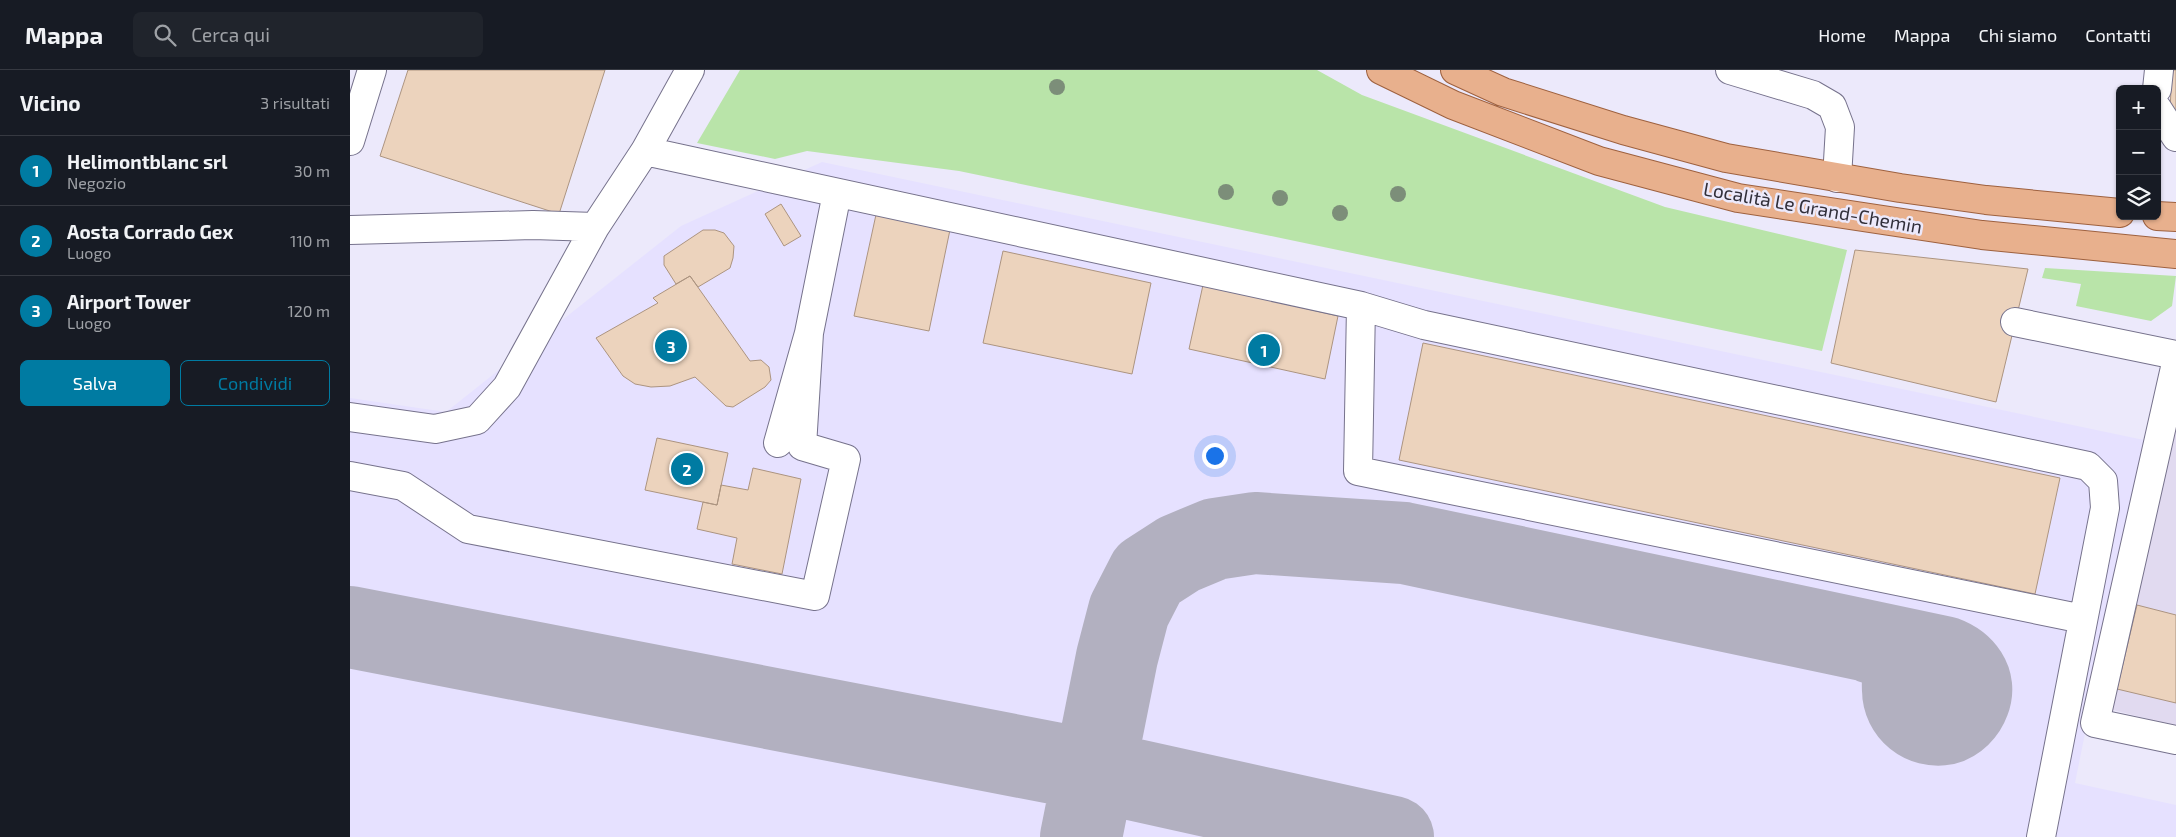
<!DOCTYPE html>
<html lang="it">
<meta charset="utf-8">
<style>
:root{--surface:#171b24;--page:#20242c;--text:#f1f3f6;--muted:#9ea1a6;--line:#363941;--accent:#007ba2}
body{margin:0;font-family:"Exo 2",sans-serif;background:var(--page);color:var(--text)}
.controls{position:absolute;right:15px;top:15px;display:grid;overflow:hidden;border-radius:8px;box-shadow:0 1px 4px #0004}
.controls button{width:45px;height:45px;display:grid;place-items:center;padding:0;border:0;border-bottom:1px solid var(--line);background:var(--surface);color:var(--text);font:25px sans-serif}
.you{position:absolute;left:864px;top:385px;width:18px;height:18px;margin:-12px;border:4px solid #fff;border-radius:50%;background:#1a73e8;box-shadow:0 0 0 8px #1a73e833}
.badge{display:grid;place-items:center;width:32px;height:32px;border-radius:50%;background:var(--accent);color:#fff;font-size:16px;font-weight:700}
.pin{position:absolute;translate:-50% -50%;border:2px solid #fff;box-shadow:0 1px 5px #0006}
.list{margin:0;padding:0;list-style:none}
h2{display:flex;justify-content:space-between;align-items:center;height:65px;margin:0;padding:0 20px;font-size:21px}
h2 small{font-size:16px;font-weight:400;color:var(--muted)}
.list li{display:grid;grid-template-columns:32px 1fr auto;gap:15px;align-items:center;box-sizing:border-box;height:70px;padding:0 20px;border-top:1px solid var(--line)}
.list b{display:block;font-size:19px;white-space:nowrap}
.list p{margin:0;font-size:16px;white-space:nowrap;color:var(--muted)}
.list em{font-size:16px;font-style:normal;color:var(--muted)}
.actions{display:flex;gap:10px;padding:15px 20px}
.actions a{flex:1;padding:11px 0;border:1px solid var(--accent);border-radius:8px;text-align:center;font-size:18px;color:var(--accent)}
.actions .main{background:var(--accent);color:#fff}
.icon{flex:none;width:28px;height:28px;fill:none;stroke:currentColor;stroke-width:2;stroke-linecap:round;stroke-linejoin:round}
.map{position:relative;flex:none;width:1826px;height:767px;overflow:hidden}
header{display:flex;align-items:center;gap:30px;box-sizing:border-box;height:70px;padding:0 25px;background:var(--surface);border-bottom:1px solid var(--line)}
header strong{font-size:24px}
nav{display:flex;gap:28px;margin-inline-start:auto;font-size:18px}
.search{width:350px;height:45px;background:var(--page);display:flex;align-items:center;gap:12px;box-sizing:border-box;padding:0 18px;border-radius:8px;color:var(--muted);font-size:19px}
main{display:flex}
aside{flex:1;background:var(--surface)}
.map>svg:first-child{display:block}
.commercial{fill:#e1daf0}
.built{fill:#e6e1ff}
.green{fill:#b9e4a9}
.lines{fill:none;stroke-linecap:round;stroke-linejoin:round}
.taxiway{stroke:#b2b0c0;stroke-width:82}
.building{fill:#ecd3bd;stroke:#ac9480}
.minor-casing{stroke:#76728c;stroke-width:30}
.major-casing{stroke:#9e613f;stroke-width:30}
.minor{stroke:#fff;stroke-width:28}
.major{stroke:#e8b08d;stroke-width:28}
.tree{fill:#7c8e79}
.labels{text-anchor:middle;dominant-baseline:central;stroke-width:5;stroke-linejoin:round;paint-order:stroke}
.street-label{font-size:19px;fill:#312f3a;stroke:#ece9fb}
</style>
<header>
<strong>Mappa</strong>
<div class="search"><svg class="icon" aria-label="search" viewBox="0 0 24 24"><circle cx="10" cy="10" r="6"/><path d="M15 15l6 6"/></svg>Cerca qui</div>
<nav><a>Home</a><a>Mappa</a><a>Chi siamo</a><a>Contatti</a></nav>
</header>
<main>
<aside>
<h2>Vicino<small>3 risultati</small></h2>
<ul class="list">
<li><span class="badge">1</span><div><b>Helimontblanc srl</b><p>Negozio</p></div><em>30 m</em></li>
<li><span class="badge">2</span><div><b>Aosta Corrado Gex</b><p>Luogo</p></div><em>110 m</em></li>
<li><span class="badge">3</span><div><b>Airport Tower</b><p>Luogo</p></div><em>120 m</em></li>
</ul>
<div class="actions"><a class="main">Salva</a><a>Condividi</a></div>
</aside>
<div class="map">
<svg width="1826" height="767" viewBox="0 0 1826 767">
<rect width="100%" height="100%" fill="#ece9fb"/>
<path class="commercial" d="M1826,342V656L1759,639Z"/>
<path class="built" d="M472,92L1794,370L1725,713L1826,735V767H0V328L96,342L331,156Z"/>
<path class="green" d="M390,0H967L1012,25L1315,137L1497,180L1472,281L609,101L457,81L425,89L347,73Z
M1695,198L1826,206L1822,236L1801,251L1726,236L1731,214L1692,208Z"/>
<g class="lines">
<path class="taxiway" d="M0,557L745,701L1043,767
M731,767L767,587L779,541L798,504L829,484L865,469L905,463L1054,473L1594,587C1613,594 1627,611 1619,631C1615,642 1606,651 1595,654C1573,658 1553,642 1553,620C1552,611 1555,602 1551,593C1545,581 1533,576 1520,572"/>
</g>
<path class="building" d="M58,0H255L209,144L30,86Z
M1822,0H1826V41L1820,40Z
M431,134L451,166L434,176L415,144Z
M527,140L601,155L579,261L504,246Z
M353,160H365L374,163L384,176L383,188L380,198L348,217L340,206L326,214L314,195V186Z
M1505,180L1678,199L1646,332L1481,293Z
M653,181L801,213L782,304L633,273Z
M340,206L400,291L411,290L419,297L421,310L415,317L383,337L376,336L345,307L320,316L301,317L285,314L273,306L246,268L308,233L303,228Z
M853,215L988,246L975,309L839,279Z
M1073,273L1710,408L1685,524L1049,390Z
M307,368L378,383L367,435L295,420Z
M403,398L451,409L432,504L382,494L387,468L347,459L353,432L367,435L371,415L398,420Z
M1787,535L1826,545V633L1767,619Z"/>
<g class="lines">
<g class="minor-casing">
<path id="minor" d="M1380,0L1463,25L1482,36L1490,57L1487,108
M1807,19L1809,0
M1807,38L1826,67
M0,71L22,0
M295,81L1011,236L1074,255L1738,396L1753,411L1755,438L1691,767
M0,160L183,155L245,157
M1011,236L1008,401L1733,549
M1665,252L1826,285
M1826,293L1745,653L1826,670
M0,347L85,359L127,350L157,317L245,157L295,81L340,0
M428,373L459,263L487,123
M0,406L53,416L118,459L465,526L496,389L452,376L459,263"/>
</g>
<g class="major-casing">
<path id="major" d="M1031,0L1103,35L1249,91L1388,128L1632,165L1826,184
M1105,0L1153,22L1273,60L1376,88L1550,118L1636,130L1770,143
M1807,146L1826,147"/>
</g>
<use href="#minor" class="minor"/>
<use href="#major" class="major"/>
</g>
<g class="tree">
<circle cx="707" cy="17" r="8"/>
<circle cx="876" cy="122" r="8"/>
<circle cx="1048" cy="124" r="8"/>
<circle cx="930" cy="128" r="8"/>
<circle cx="990" cy="143" r="8"/>
</g>
<g class="labels">
<g class="street-label">
<text transform="translate(1463 137) rotate(10)">Località Le Grand-Chemin</text>
</g>
</g>
</svg>
<div class="controls">
<button>+</button>
<button>−</button>
<button><svg class="icon" aria-label="layers" viewBox="0 0 24 24"><path d="M12 4l9 5-9 5-9-5zM3 14l9 5 9-5"/></svg></button>
</div>
<div class="you"></div>
<div class="pin badge" style="left:914px;top:280px">1</div>
<div class="pin badge" style="left:337px;top:399px">2</div>
<div class="pin badge" style="left:321px;top:276px">3</div>
</div>
</main>
